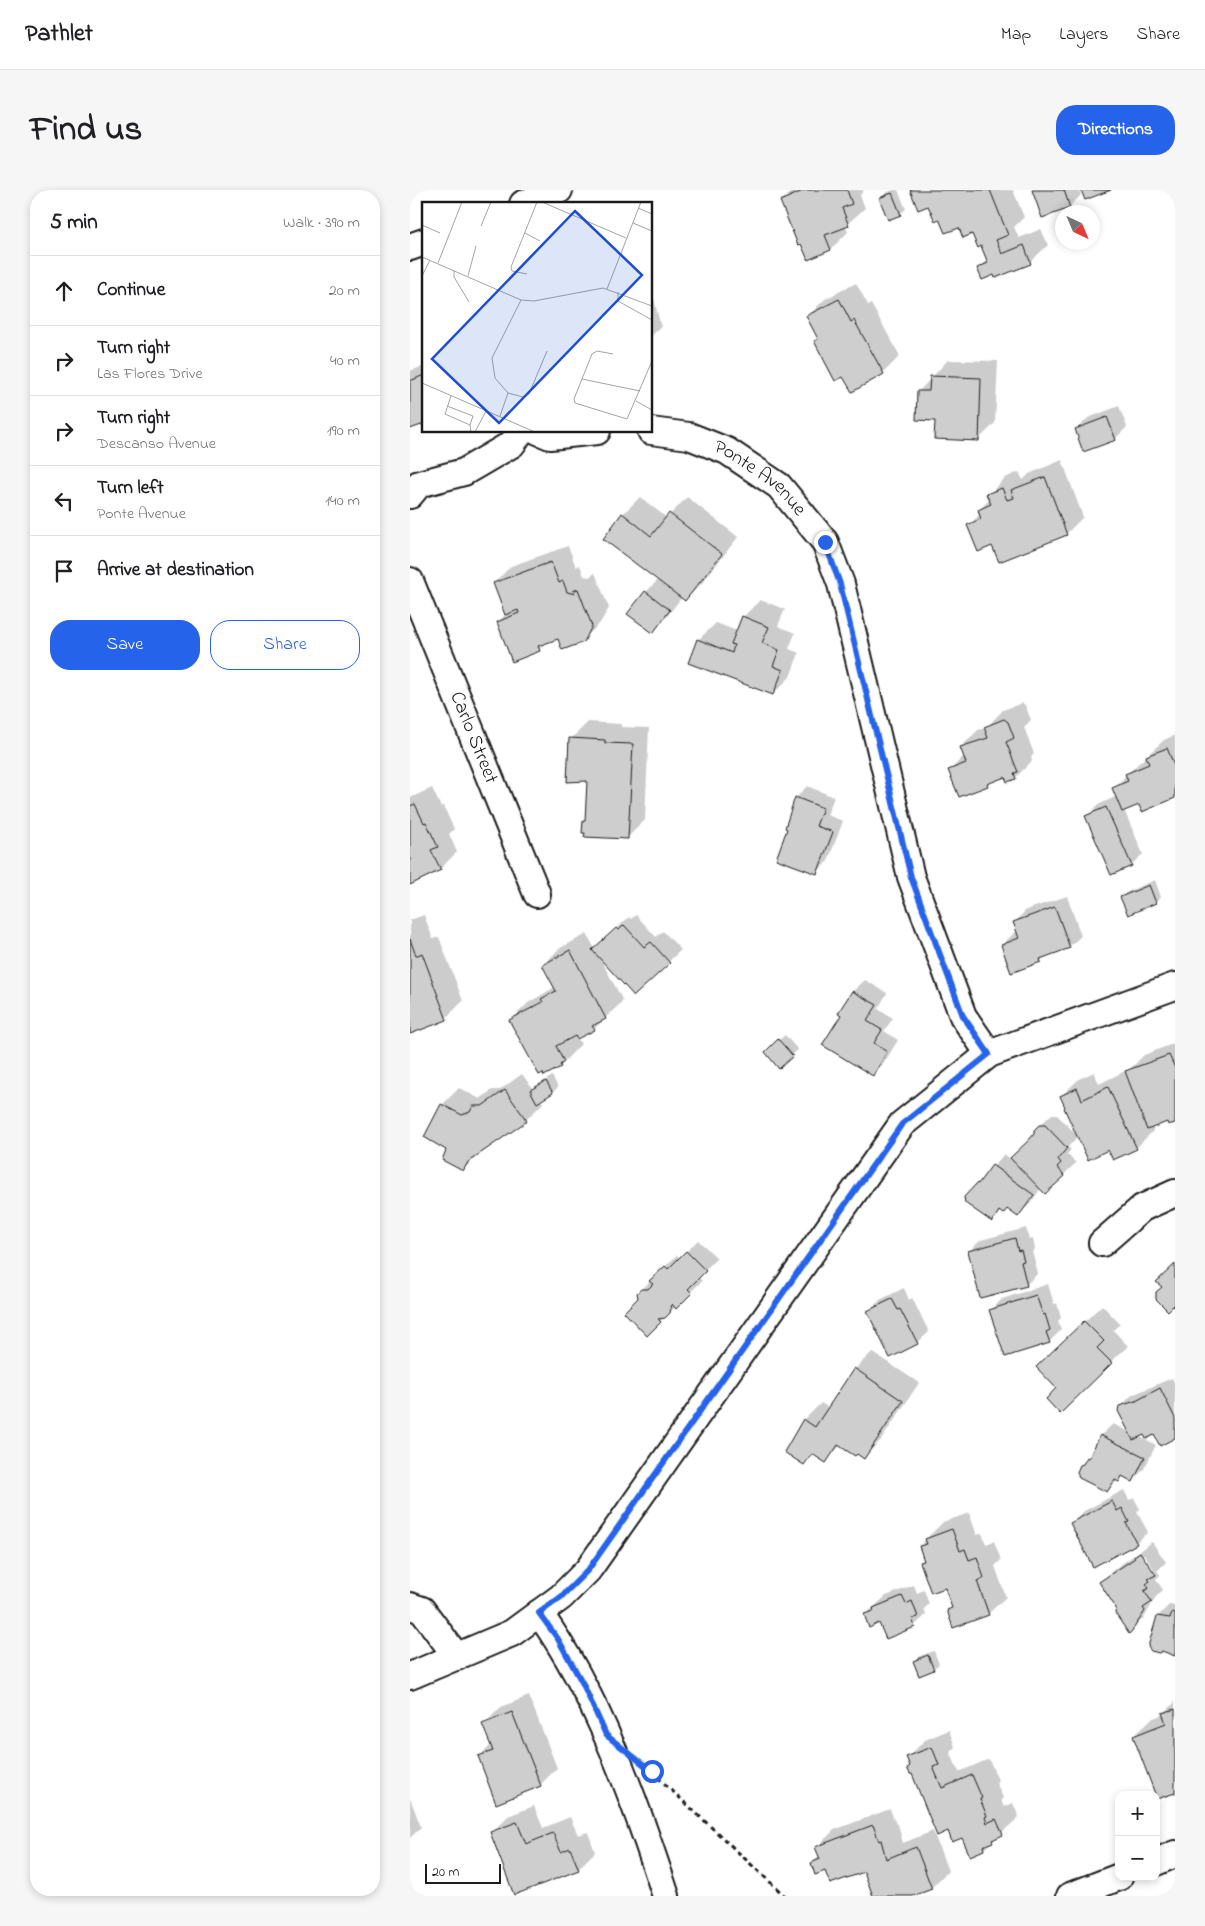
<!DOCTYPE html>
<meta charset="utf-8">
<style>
:root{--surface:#fff;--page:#f6f6f6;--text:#202124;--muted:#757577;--line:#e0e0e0;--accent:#2563eb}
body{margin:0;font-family:"Indie Flower",sans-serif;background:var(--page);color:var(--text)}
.controls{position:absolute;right:15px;bottom:15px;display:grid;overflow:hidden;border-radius:10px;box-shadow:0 2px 8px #0003}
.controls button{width:45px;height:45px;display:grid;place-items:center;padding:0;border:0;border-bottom:1px solid var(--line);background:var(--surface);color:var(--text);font:25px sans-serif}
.compass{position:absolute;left:645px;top:15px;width:45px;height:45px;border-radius:50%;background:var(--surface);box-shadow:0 2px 8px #0003;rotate:136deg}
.scale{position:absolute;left:15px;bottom:12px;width:76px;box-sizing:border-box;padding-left:5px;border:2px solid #1c1c1c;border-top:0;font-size:14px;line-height:18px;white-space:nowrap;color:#1c1c1c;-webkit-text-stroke:4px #fff;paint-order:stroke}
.stop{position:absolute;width:15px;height:15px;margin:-11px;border:4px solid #2563eb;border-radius:50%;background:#fff}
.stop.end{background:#2563eb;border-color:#fff;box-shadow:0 1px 5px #0008}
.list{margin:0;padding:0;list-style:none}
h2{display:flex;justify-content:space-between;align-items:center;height:65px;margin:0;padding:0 20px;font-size:21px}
h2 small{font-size:16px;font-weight:400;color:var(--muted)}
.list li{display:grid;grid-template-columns:32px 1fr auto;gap:15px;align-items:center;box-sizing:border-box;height:70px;padding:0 20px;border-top:1px solid var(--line)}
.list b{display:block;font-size:19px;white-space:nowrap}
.list p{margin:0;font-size:16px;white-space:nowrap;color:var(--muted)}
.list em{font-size:16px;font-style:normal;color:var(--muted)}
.actions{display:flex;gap:10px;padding:15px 20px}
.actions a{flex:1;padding:11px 0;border:1px solid var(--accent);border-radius:20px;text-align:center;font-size:18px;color:var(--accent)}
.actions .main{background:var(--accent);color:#fff}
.icon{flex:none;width:28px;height:28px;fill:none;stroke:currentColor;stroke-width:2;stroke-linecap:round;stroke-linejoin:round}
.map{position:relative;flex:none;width:765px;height:1706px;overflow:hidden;border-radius:20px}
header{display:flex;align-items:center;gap:30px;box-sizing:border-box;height:70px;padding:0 25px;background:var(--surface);border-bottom:1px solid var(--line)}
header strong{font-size:24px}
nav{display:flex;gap:28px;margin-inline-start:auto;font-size:18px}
.intro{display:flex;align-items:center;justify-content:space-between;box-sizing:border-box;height:120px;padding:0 30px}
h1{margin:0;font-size:35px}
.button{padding:12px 22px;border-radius:20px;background:var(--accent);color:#fff;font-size:18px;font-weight:700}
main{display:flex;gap:30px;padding:0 30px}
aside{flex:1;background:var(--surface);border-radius:20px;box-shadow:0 2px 8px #0003}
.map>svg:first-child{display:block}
.shadow{fill:#0003;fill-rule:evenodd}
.building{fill:#cecece;stroke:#1c1c1c}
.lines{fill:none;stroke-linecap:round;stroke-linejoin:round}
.minor-casing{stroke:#1c1c1c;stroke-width:30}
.path{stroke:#1c1c1c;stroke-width:3;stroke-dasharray:5 4;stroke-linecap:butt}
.minor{stroke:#fff;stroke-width:26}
.route{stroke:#2563eb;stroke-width:6}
.labels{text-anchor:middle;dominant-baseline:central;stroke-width:4;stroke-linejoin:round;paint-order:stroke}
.street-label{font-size:20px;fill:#1c1c1c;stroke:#fff}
.inset-road{fill:none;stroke:#a4a4a4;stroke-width:1}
.view{fill:#1d4ed8;fill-opacity:0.15;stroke:#1d4ed8;stroke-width:2.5}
.inset-edge{fill:none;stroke:#1c1c1c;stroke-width:2.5}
</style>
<header>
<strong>Pathlet</strong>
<nav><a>Map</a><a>Layers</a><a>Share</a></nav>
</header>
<div class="intro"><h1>Find us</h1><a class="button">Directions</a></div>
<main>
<aside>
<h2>5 min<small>Walk · 390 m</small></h2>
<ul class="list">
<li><svg class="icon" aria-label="ahead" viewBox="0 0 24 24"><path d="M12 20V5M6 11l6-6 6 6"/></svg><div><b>Continue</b></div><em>20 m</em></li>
<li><svg class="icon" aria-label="right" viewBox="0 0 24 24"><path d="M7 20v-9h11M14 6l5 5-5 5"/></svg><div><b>Turn right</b><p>Las Flores Drive</p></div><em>40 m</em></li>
<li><svg class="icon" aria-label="right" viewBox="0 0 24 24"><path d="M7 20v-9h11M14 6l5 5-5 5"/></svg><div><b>Turn right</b><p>Descanso Avenue</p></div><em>190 m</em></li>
<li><svg class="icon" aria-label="left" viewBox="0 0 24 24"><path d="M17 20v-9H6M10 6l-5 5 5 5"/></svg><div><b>Turn left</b><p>Ponte Avenue</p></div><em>140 m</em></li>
<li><svg class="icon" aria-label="arrive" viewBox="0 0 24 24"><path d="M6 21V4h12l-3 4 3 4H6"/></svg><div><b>Arrive at destination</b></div></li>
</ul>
<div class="actions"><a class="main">Save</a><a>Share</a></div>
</aside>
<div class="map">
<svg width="765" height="1706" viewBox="0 0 765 1706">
<rect width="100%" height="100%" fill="#fff"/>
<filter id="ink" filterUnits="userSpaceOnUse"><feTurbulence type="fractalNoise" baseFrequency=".02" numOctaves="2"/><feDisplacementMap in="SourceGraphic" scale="10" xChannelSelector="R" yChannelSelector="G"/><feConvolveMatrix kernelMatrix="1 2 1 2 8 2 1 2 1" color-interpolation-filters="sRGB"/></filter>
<g filter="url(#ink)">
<path class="shadow" d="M383,0H454L450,5L455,18L435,36L438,42L421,59L399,68L372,11Z
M483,0H488L496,19L490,24L471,8L476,3Z
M501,0H603L614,27L604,37L609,48L631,39L638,55L620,72L586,87L585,84L569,78L578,69L572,54L563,42L530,28L519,14Z
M624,0H669L671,5L659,17Z
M446,93L458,115L461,114L490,166L473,183L434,185L405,151L409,148L398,126L415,109Z
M244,109L251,137L241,146V110Z
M538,170L588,171L585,233L568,250L527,230L509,201Z
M14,176V232L0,238V181Z
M709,216L717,237L705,249L667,239L678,228Z
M652,270L673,327L656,344L583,355L559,335L571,323L569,320L580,309L578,305L595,288L609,282L613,290L619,284Z
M230,307L257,328L277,307L328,347L292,393L275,410L272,407L254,430L243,441L219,424L236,402L249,389L194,348L213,324Z
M158,356L166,377L170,375L174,386L179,387L185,383L199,418L190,433L173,450L149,447L138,451L129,460L88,432L96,424L84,393L101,376Z
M350,410L375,419L368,436L385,443L379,459L389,463L380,487L363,504L288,450L306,433L327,441L333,427Z
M612,513L615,515L621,530L614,537L624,564L621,567L622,571L605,588L596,585L582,591L578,595L540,580L554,566L551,557L568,540L576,538L593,520Z
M178,532L211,534V537L239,538L235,630L218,647L174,631L176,629L178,590L161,549Z
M765,545V606L729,614L714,620L733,664L721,675L677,626L688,615L707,606L704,599L717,584L754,550Z
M397,596L424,607L417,625L433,631L418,671L407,682L386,608Z
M22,598L31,617L33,615L44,639L39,644L47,662L30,679L0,693V608Z
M745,690L751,707L746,712L712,707L717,702Z
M657,706L671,746L659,757L635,766L631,771L602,781L592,755L604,743L608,742L605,732L616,720Z
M14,725L23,749L29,747L53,811L36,828L0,842V730Z
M226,725L246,747L253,741L271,760L224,804L191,770L213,811L184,839L167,848L171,854L150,876L101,830L118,813L145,797L133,775L150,758L177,744L185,759L219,727L221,729Z
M455,790L477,803L468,819L483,828L474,841L488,850L474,873L463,884L432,824L430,823L443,801Z
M375,845L388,860L382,865L362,856Z
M765,853V931L758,930L742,937L743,941L726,958L699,959L656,917L651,906L669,889L684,882L689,894L715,881L716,883L734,865Z
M112,884L123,899L142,886L148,897L143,902L130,909L133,913L116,930L70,963L53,980L38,959L32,915L49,898L70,909L82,900H90Z
M642,924H646L668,946L658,957L661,960L657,964L666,973L635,1002L631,998L620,1014L608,1025L598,1018L591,1021L582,1030L568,994L594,964L601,969L623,947L625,940Z
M616,1038L619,1050L623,1049L625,1059L622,1062L628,1083L616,1095L559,1061L571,1050Z
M288,1050L307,1068L288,1087L292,1091L237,1144L228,1103L267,1065L270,1068Z
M638,1094L644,1114L647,1113L651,1128L648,1131L651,1140L639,1152L581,1120L592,1109Z
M494,1098L499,1110L502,1108L519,1142L507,1153L459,1122L470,1110Z
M692,1115L710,1134L703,1140L718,1156L701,1172L648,1198L645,1160Z
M462,1162L509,1193L471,1250L454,1267L431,1255L415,1271L404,1263L394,1273V1230L411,1213L419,1218L445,1179Z
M762,1188L765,1194V1247L735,1243L728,1246L746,1255L734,1279L723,1290L713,1286L697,1300L671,1276L682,1263L691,1245L703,1234L720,1242L710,1217L722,1205Z
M714,1300L719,1310L724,1308L730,1319L727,1322L738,1342L726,1353L662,1333L674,1321Z
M559,1323L567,1345L572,1343L576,1354L584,1351L591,1370L585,1376L596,1407L578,1424L538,1421L543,1416L535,1396L511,1373L515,1369L510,1357L516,1349L533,1332Z
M742,1352L756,1372L747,1381L750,1385L746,1389L753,1400L745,1408L734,1428L721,1440L690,1393L702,1381ZM734,1364L746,1383L744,1385L731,1366Z
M504,1395L507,1403L514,1400L519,1414L514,1419L516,1425L504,1436L470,1432L455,1425L476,1406Z
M759,1415H765V1464L748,1426Z
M524,1461L529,1474L523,1479L505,1472L510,1466Z
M119,1506L147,1578L130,1595L69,1567L82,1554L74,1534L91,1517Z
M765,1512V1601L724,1546L741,1529L754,1524Z
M539,1540L545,1557L540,1562L549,1582L579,1569L588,1590L586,1592L593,1608L591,1610L594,1617L603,1613L609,1627L574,1659L538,1640L501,1576L498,1567L515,1550Z
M0,1608L11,1637L0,1648Z
M124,1616L133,1638L160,1627L168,1645L178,1642L185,1662L168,1679L81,1643L98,1626Z
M480,1619L486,1634H488L493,1653L523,1641L538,1681L521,1698L500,1706H464L455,1680L416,1679L402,1673L410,1665L407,1657L424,1640Z"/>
<path class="building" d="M395,0H437L442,14L432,18L439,36L415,45L421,60L398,70L391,54L388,55L370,11Z
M500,0H580L598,45L586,50L592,64L614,55L621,74L585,88L584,85L572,90L567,78L578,73L571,56L568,58L562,44L553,48L549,38L535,43L529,29L525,31L518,16L508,20Z
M622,0H654L660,18L632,28Z
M671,0H701L675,10Z
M482,3L491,25L478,30L469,8Z
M429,109L441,132L444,130L474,184L442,202L433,187L425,191L404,151L408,149L396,126Z
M14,185V234L0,239V191Z
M520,186L571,188L569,251L524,249L525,231L506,230L507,201H519Z
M697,227L706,250L673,262L665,239Z
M635,287L657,345L589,372L582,356L568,362L557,335L571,329L568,320L581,314L576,304L592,298L597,310L604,308L601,300Z
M212,323L241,346L259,323L312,364L275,411L193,349Z
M141,372L149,393L153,391L157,402L165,404L163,401L168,399L182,436L174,452L152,460L148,449L128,456L130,461L102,472L87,432L109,423L108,420L95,425L83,393Z
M235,401L260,420L243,443L217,424Z
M332,426L359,437L352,453L369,460L363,476L373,480L363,505L278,473L287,449L322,463L324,455L321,454Z
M594,529L598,532L604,548L596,552L608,582L604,583L606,589L597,592L595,587L577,594L578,596L549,607L538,580L556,573L550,557L578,548L574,537Z
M159,548L195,550V553L223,554L218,649L174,647L175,643H172L173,631H175L177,591L157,592Z
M757,558L765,578V608L732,622L729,615L712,622L702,598L718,591L715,584L739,574L736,566Z
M385,607L413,618L406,636L423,642L407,684L366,669L377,639L375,638Z
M5,614L14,633L16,632L28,657L21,660L31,680L0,695V616Z
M696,617L722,676L701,685L675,626Z
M739,695L746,713L718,725L710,707Z
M645,717L660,758L630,769L631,772L601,783L591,755L609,748L603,732Z
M214,735L234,757L241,752L260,773L224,806L182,760L206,738L209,740Z
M0,749L6,766L12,763L37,830L0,844Z
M160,760L196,829L182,836L185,840L167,849L165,846L146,856L154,872L150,875L151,877L134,886L133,883L129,885L99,830L133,812L131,809L146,801L132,775Z
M442,801L467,815L457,831L472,840L464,853L477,862L463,886L412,855L431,825L428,823Z
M368,849L383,866L369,879L355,862Z
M759,865L765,878V933L758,935L757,932L737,940L715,881Z
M136,891L143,903L127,913L120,900Z
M698,897L727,959L703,970L698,960L678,970L654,918L655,917L650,906L667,898L672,910Z
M95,900L117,931L58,972L53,981L32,970L36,960L14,947L31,914L52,925L60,922L63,916H72Z
M629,935H635L657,958L648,969L651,973L647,977L655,986L635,1004L600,968L619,950L624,944V940Z
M582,975L624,1005L608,1027L597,1019L593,1024L589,1021L582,1032L555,1013L554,1007L567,993L568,994Z
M605,1048L608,1061L611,1060L614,1071L611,1072L617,1096L570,1108L558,1061Z
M276,1061L296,1081L278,1099L282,1103L266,1119L262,1114L260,1123L255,1128L248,1129L251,1132L237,1146L214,1122L228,1108L227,1103L231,1099H238L243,1094L239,1091L255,1076L258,1079Z
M765,1074V1114L758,1121L746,1109V1102L752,1097L746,1092Z
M626,1105L633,1125L635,1124L640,1140L636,1142L640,1153L595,1167L579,1120Z
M482,1109L488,1120L490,1119L508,1154L480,1168L457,1121Z
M674,1131L694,1151L687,1158L702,1173L650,1224L636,1209L646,1198L626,1177Z
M444,1178L493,1211L454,1269L447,1264L445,1266L428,1255L416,1273L402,1264L394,1275L374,1262L393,1229L405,1237Z
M750,1198L765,1228V1248L750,1256L744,1245L736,1249L734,1245L723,1250L708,1221L709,1216L726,1211Z
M690,1245L735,1267L723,1292L712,1286L709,1292L705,1290L697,1302L669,1288L667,1282L670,1275L673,1274L677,1267L679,1268Z
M702,1311L707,1321L712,1318L719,1332L716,1333L727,1354L683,1377L660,1333Z
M542,1339L550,1361L555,1359L559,1370L567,1367L574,1388L567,1391L579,1425L543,1438L537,1420L542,1418L535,1398L521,1403L510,1372L514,1371L509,1356L517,1354L515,1349Z
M730,1362L746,1385L738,1389L740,1391L736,1394L739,1398L734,1401L742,1412L733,1418L735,1421L722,1441L719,1444L705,1423L706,1418L689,1392L725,1368L724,1366Z
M492,1406L496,1414L502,1411L508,1427L502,1429L505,1437L476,1449L469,1433L459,1438L454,1424L464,1421L463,1418Z
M762,1422L765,1423V1466L752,1461L749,1463L741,1461L738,1457L747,1426L760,1428Z
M518,1465L524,1480L509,1486L503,1471Z
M765,1519V1603L747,1609L723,1546L756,1533L752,1523Z
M102,1522L131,1596L86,1614L68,1566L83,1561L72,1534Z
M522,1557L529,1575L523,1577L532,1598L562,1585L572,1608L570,1609L577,1626L575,1627L577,1633L586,1629L593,1645L582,1650L583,1652L573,1656L574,1660L560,1666L552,1648L542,1652L538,1641L527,1646L502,1584H500L497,1578L500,1576L496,1567Z
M107,1632L116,1654L143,1643L151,1662L160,1658L169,1680L104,1705L80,1642Z
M463,1635L469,1651L471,1650L476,1669L506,1657L522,1699L503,1706H463L454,1682L420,1694L415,1681L405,1685L401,1673L410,1669L405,1657Z"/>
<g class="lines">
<g class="minor-casing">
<g id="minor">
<path d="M113,14L149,0"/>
<path d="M0,57L14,52"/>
<path d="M128,241L140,246L187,241"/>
<path id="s1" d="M241,241L279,246L317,261L369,296L415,352L431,394L501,687L553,826L579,864"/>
<path d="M0,305L9,294L54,282L102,254L111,241"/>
<path id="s2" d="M0,391L127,704"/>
<path d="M692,1053L732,1018L765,1003"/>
<path d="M0,1416L12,1420L47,1467"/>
<path d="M129,1423C188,1505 225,1611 256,1706"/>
<path d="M0,1486L102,1443L151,1407L178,1380L492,934L579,864L765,796"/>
<path d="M746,1672L765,1664"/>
<path d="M660,1706L709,1687"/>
</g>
</g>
<path class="path" d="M241,1581L375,1706"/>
<use href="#minor" class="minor"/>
</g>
</g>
<g class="lines" filter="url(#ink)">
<path class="route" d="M242,1581L196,1545L173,1494L148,1449L129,1423L151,1407L178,1380L492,934L579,864L553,826L501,687L430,394L415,352"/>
</g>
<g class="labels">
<g class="street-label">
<text stroke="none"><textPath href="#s1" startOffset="122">Ponte Avenue</textPath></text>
<text stroke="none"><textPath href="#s2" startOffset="169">Carlo Street</textPath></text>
</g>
</g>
<g transform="translate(12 12)">
<rect width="230" height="230" fill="#fff"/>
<path class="inset-road" d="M120,0L204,36M216,6L230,12M211,21L230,29M0,23L18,31M59,24L69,0M103,31L118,39M0,55L99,98L112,99L181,86L230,104M16,61L40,0M32,68V75L47,100M105,72L90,69L89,65L115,0M0,74L8,58M46,74L54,44M185,87L219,0M196,90V99L230,118M191,152L175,149L170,152L152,197L153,201L205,217L230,159M160,177L218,189M0,181L113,230M86,191L101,195L107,192L125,149M29,194L23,212L48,223L49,230M214,199L230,208M25,204L51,214L48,223M78,214L86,191L73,176L70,156L99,98M53,230L64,209"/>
<path class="view" d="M153,9L220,73L77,221L10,157Z"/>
<rect width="230" height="230" class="inset-edge"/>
</g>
</svg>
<div class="controls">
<button>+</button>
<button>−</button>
</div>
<svg class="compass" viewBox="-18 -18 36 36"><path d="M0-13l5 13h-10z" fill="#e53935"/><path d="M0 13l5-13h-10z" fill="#757577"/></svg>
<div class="scale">20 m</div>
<div class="stop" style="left:242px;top:1581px"></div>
<div class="stop end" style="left:415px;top:352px"></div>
</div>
</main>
